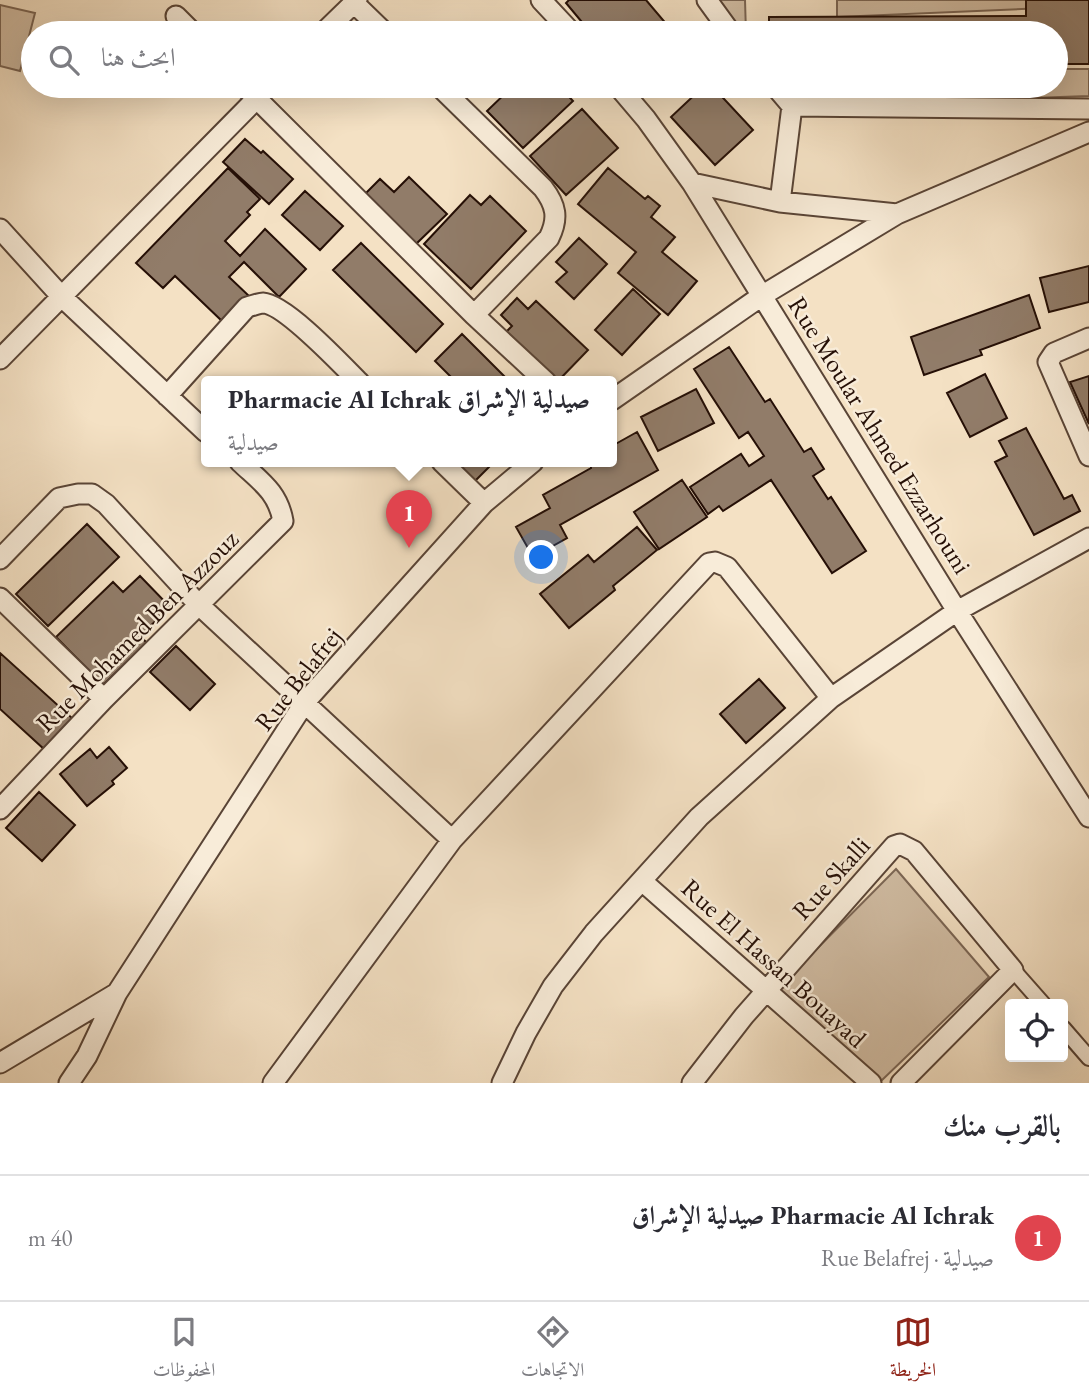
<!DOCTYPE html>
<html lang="ar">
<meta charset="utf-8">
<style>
:root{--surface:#fff;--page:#f2f2f3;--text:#2b2b33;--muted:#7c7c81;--line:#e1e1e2;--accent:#8f2418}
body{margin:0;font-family:"EB Garamond",Amiri,serif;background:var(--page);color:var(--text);direction:rtl}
.controls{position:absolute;right:21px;bottom:21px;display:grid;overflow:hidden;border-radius:7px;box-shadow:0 7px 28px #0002}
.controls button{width:63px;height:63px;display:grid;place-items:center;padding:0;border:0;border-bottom:2px solid var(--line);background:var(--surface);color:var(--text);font:35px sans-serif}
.you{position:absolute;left:542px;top:558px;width:24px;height:24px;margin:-18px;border:5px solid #fff;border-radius:50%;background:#1a73e8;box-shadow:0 0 0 10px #1a73e833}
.badge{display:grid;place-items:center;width:46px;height:46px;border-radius:50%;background:var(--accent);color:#fff;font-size:23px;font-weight:700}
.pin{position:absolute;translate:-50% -58px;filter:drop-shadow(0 2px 4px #0008)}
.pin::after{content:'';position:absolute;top:37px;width:24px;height:21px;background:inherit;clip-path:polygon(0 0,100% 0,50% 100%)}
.popup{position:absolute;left:201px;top:376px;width:416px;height:91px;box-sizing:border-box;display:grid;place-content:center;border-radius:7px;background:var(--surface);filter:drop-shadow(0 2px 5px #0005);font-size:23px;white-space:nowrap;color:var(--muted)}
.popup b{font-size:26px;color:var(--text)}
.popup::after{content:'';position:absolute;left:50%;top:100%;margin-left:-14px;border:14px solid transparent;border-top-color:var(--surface)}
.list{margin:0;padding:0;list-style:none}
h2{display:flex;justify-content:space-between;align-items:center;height:91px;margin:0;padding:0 28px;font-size:30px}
h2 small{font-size:23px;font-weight:400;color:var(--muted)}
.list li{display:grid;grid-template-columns:46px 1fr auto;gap:21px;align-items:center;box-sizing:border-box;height:126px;padding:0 28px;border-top:2px solid var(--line)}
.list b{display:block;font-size:26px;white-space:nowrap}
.list p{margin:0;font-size:23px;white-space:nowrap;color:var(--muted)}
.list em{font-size:23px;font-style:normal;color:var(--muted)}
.icon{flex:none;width:38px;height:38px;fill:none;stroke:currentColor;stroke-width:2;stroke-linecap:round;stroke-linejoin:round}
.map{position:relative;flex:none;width:1089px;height:1083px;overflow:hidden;direction:ltr}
.search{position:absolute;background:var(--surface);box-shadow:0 7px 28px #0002;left:21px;right:21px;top:21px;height:77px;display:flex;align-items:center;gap:18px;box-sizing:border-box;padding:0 24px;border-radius:38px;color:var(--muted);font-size:26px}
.sheet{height:217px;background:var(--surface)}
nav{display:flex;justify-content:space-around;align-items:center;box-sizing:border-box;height:98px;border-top:2px solid var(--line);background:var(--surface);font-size:19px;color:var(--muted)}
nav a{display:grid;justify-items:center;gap:4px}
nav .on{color:var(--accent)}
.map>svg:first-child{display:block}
.green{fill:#d1bda4;stroke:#7b6655;stroke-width:2}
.building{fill:#917c69;stroke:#250f06;stroke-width:2}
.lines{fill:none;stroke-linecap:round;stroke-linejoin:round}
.pedestrian-casing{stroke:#594436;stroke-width:18}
.minor-casing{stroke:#594436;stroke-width:23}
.pedestrian{stroke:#f8ecd9;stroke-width:14}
.minor{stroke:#f8ecd9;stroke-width:19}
.labels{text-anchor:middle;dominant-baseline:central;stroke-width:5;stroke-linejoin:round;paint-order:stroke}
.street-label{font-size:26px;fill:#250f06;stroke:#f8ecd9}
</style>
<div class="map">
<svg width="1089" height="1083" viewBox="0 0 1089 1083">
<rect width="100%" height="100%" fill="#f4e1c4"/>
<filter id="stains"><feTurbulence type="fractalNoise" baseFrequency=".00286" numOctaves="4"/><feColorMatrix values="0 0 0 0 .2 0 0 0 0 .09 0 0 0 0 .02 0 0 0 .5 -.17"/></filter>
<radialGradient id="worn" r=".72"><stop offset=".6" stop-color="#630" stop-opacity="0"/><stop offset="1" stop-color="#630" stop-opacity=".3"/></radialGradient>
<path class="green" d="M717,0H745L746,33H731Z
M837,0H1046L1045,8L837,17Z
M0,5L35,13L20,71L0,66Z
M1056,69H1089V96L999,99L1000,86H1056Z
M774,86H946L945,99H785Z
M896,869L989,977L879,1083L775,991Z"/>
<path class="building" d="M569,0H646L674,33H591L566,3Z
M1026,0H1089V64H1056V33H769V17L1026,16Z
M513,86H559L573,101L523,148L487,111Z
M704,86H712L753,130L715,165L671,117Z
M582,109L618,148L566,195L530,156Z
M245,139L261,153L263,151L293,179L269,204L223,162Z
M228,168L260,199L247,212L250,215L225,241L240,256L265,229L306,269L279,297L244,262L229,277L249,296L224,323L175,276L163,288L136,263Z
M608,168L645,199L648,196L660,206L651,217L675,237L662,252L697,281L668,315L618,273L636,252L578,204Z
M409,177L447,214L416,244L365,194L380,179L394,192Z
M305,191L343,226L320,250L282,215Z
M470,195L481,205L490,196L526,231L471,289L424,244Z
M579,238L607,264L574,299L556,282L567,272L556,262Z
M361,243L443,324L416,352L333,270Z
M1089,266V302L1049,312L1040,278Z
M633,289L660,314L622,355L595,330Z
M1029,295L1040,328L980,350L982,355L924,375L911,337Z
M517,298L528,309L536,301L588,350L558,381L506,332L512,326L501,315Z
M462,334L510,382H456L435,361Z
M729,347L765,402L770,399L804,452L811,448L824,469L813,476L828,499L831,497L866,551L832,573L771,480L723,511L719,506L708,514L690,487L741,454L749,466L764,456L748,432L739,438L694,369Z
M985,374L1007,418L970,437L947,393Z
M1089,376V424L1070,382Z
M696,389L714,423L658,451L641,417Z
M1026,428L1064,499L1072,495L1080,511L1034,535L995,462L1007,456L999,441Z
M637,432L658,470L560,525L567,538L533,557L516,527L550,508L543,495L591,468L590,462H612V446Z
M450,462H494L472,484Z
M682,480L707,517L659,549L634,512Z
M87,524L119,557L48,626L16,594Z
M637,527L657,550L613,586L615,590L569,628L540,594L588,555L594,562Z
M140,576L170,607L140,636L147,643L103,685L56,637L113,582L123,592Z
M176,646L215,684L190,710L150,672Z
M0,653L73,719L45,750L0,709Z
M759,679L785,708L746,743L720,714Z
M109,747L127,768L112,781L114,784L87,806L60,774L90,749L97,758Z
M39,792L75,825L42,861L6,828Z"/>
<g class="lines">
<g class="pedestrian-casing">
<path id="pedestrian" d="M1013,970L1043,1004
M1063,1028L1089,1058"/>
</g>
<g class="minor-casing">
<path id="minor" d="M541,0L572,33
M707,0L731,33
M354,3L385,33
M176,16L193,33
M323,33L357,0
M244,86L474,315L546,382
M439,86L543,188C556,205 559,218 549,238L474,315
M618,86L646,119L692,183L957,611L1089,817
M775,86L792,106L780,202
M792,106L1089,109
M692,183L780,202L897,214
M0,229L61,296L206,432
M1089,338L1054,353L1048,362L1089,456
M0,359L269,86
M167,396L247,307C252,306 259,303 263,303C285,304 342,365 359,382
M612,400L763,295L897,214L1089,132
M442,462L484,503
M0,559L59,498L78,494H92L106,504L198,604L452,840
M0,598L104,699
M0,809L104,699L283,521C278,492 260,481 240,462
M642,881L871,1083
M0,1063L117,993
M69,1083L87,1056L117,993L305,702L484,503L533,462
M273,1083L452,840L709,563L715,562L727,567L831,698
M502,1083L526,1033L553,986L594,933L699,817L831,698L957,611L1089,538
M692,1083L744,1016L894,846L900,844L914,851L1013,970L901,1083"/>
</g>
<use href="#pedestrian" class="pedestrian"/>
<use href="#minor" class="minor"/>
</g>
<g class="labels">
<g class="street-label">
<text transform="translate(880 435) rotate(58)">Rue Moular Ahmed Ezzarhouni</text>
<text transform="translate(137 631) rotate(-45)">Rue Mohamed Ben Azzouz</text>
<text transform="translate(298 679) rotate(-52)">Rue Belafrej</text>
<text transform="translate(831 878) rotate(-48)">Rue Skalli</text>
<text transform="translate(774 963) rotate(42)">Rue El Hassan Bouayad</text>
</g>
</g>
<rect width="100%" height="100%" filter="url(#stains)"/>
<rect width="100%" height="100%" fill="url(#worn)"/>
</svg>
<div class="controls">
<button><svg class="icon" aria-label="locate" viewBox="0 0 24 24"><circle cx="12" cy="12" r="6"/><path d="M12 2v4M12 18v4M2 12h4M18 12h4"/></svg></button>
</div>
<div class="you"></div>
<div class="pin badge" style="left:409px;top:548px;background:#e0444e">1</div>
<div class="popup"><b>Pharmacie Al Ichrak صيدلية الإشراق</b>صيدلية</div>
<div class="search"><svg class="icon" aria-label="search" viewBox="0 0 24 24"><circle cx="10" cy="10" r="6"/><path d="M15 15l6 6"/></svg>ابحث هنا</div>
</div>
<section class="sheet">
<h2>بالقرب منك<small></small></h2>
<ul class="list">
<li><span class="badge" style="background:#e0444e">1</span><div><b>Pharmacie Al Ichrak صيدلية الإشراق</b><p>صيدلية · Rue Belafrej</p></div><em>40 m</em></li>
</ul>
</section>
<nav>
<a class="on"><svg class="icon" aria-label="map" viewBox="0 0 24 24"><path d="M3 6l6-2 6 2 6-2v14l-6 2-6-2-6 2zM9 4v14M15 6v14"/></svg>الخريطة</a>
<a><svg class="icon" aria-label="directions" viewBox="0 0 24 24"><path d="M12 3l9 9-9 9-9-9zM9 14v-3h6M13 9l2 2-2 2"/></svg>الاتجاهات</a>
<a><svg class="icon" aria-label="saved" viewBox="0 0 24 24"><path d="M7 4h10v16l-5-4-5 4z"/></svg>المحفوظات</a>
</nav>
